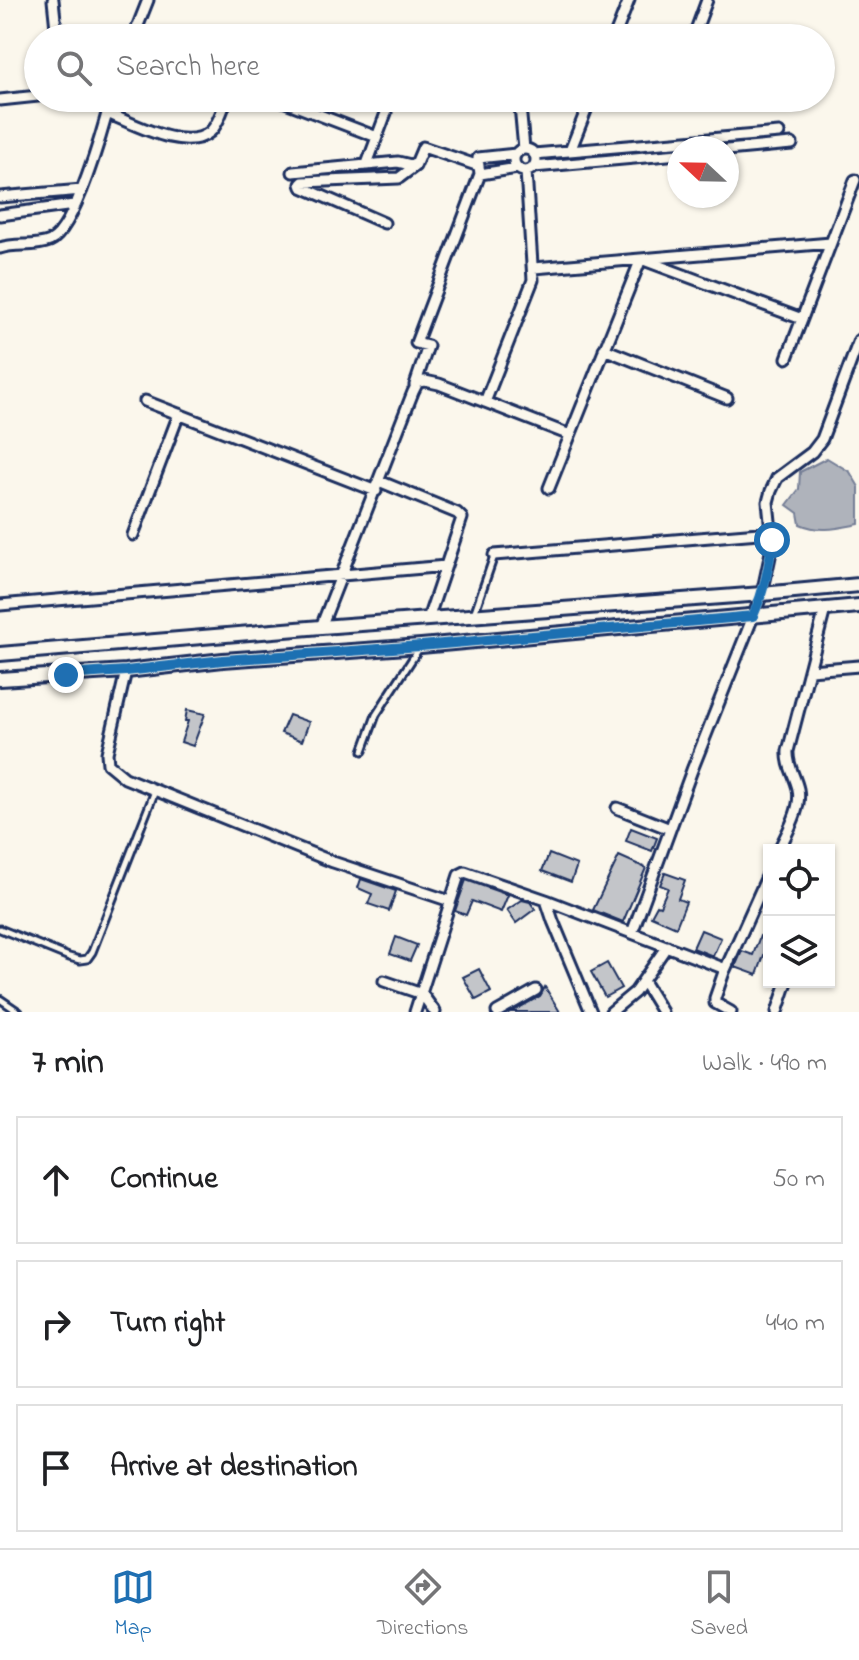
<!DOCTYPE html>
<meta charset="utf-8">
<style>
:root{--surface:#fff;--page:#f6f6f6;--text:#202124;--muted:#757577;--line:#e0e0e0;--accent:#1f6fb2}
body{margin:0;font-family:"Indie Flower",sans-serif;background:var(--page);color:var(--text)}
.controls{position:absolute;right:24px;bottom:24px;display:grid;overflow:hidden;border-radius:0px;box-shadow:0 2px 6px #0004}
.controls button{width:72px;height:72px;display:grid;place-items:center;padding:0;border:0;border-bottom:2px solid var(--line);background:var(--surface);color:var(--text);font:40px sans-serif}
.compass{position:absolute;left:667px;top:136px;width:72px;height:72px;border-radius:50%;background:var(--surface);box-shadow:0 2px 6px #0004;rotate:292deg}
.stop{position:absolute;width:24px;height:24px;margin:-18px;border:6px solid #1f6fb2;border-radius:50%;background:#fff}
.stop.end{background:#1f6fb2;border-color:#fff;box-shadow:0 2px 8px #0008}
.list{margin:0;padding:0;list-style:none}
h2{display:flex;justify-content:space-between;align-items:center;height:104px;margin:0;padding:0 32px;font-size:34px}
h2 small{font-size:26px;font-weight:400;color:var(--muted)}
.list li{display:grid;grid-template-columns:52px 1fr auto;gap:24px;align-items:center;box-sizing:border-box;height:128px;margin:0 16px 16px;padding:0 16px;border:2px solid var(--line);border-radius:0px}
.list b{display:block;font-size:30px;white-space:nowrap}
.list em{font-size:26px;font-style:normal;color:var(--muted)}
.icon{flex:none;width:44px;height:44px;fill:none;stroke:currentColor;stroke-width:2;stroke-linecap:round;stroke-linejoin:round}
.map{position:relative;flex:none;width:859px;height:1012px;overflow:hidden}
.search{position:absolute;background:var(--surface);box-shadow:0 2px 6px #0004;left:24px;right:24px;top:24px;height:88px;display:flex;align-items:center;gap:20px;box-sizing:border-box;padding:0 28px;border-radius:44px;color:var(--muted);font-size:30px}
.sheet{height:536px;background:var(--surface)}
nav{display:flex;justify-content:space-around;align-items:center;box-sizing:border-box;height:112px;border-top:2px solid var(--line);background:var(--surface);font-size:22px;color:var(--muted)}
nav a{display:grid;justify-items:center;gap:4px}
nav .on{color:var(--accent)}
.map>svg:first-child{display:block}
.water{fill:#afb3bb;stroke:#747e96;stroke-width:2}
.building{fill:#c3c5c9;stroke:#1b2f5e;stroke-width:2}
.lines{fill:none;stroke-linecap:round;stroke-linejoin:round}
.service-casing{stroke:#1b2f5e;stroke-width:11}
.minor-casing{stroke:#1b2f5e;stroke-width:15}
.tertiary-casing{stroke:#1b2f5e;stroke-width:18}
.service{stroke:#fbf7ec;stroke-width:5}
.minor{stroke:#fbf7ec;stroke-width:9}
.tertiary{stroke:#fbf7ec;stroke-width:12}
.route{stroke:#1f6fb2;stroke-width:10}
</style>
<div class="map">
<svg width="859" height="1012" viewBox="0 0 859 1012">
<rect width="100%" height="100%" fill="#fbf7ec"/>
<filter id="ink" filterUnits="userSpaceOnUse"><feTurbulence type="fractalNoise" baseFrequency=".0125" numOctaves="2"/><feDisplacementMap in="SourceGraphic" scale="16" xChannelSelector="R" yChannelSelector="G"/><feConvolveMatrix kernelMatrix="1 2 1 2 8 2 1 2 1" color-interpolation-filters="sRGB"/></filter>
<g filter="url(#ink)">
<path class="water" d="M827,458L850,472L859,487V524C838,528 820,533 800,524L798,513L787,505L799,489L800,472Z"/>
<path class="building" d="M187,710L205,714L193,746L181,742L188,721H185Z
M289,715L309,722L302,741L281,733Z
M631,828L657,838L652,851L626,841Z
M549,854L577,865L571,882L542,871Z
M619,856L646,868L623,922L593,910Z
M665,873L685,880L678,899L686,902L676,927L651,916L657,905L660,906L668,888L660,885Z
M361,879L396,891L389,911L368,904L372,894L358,888Z
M466,880L508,895L501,912L472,901L466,915L455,911Z
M522,900L530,902L535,909L516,923L507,910Z
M701,930L721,938L713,956L693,948Z
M760,936L769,939V941L757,975L735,967L742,951L753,955Z
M396,937L417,945L410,961L390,954Z
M607,963L621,988L605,997L591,972Z
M479,969L491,992L476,1000L463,977Z
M545,987L560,1012H512L540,996Z"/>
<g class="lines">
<g class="service-casing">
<path id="service" d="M474,614L494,556
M363,751L376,715L420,647
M0,929L69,957L80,960L87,959L92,952L155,791
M0,999L19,1012"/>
</g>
<g class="minor-casing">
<path id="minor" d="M53,0L57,38
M133,38L148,0
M614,38L629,0
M693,38L707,0
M275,98L377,137
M498,98L520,106L524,149
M0,100L38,96
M107,113C133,123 185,153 210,132C218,125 223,108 227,98
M514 160a11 11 0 1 1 22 0a11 11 0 1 1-22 0Z
M727,150L792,144
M570,151L591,98
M534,154L779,133
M367,164L386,113
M534,167L679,154
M293,172L398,162L415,166
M480,174L518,168
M0,197L82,190
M0,215L74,205
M384,223L302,187L301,184L303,182L399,178L415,166L423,147L479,166
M0,248C16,242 34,248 50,241C75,230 104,126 111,98
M534,268L831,243
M604,349L727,398
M787,358L855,180
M415,385L428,346L416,343L480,174L478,158L516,154
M145,401L376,491
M485,402L533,280L526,171
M379,481L457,513L462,518L428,619
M549,488L641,259L802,319
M133,535L179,414
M494,555L771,532
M0,605L446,566
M321,627L413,392L418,382L425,381L439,384L570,435
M810,670L859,666
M126,671L107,753L108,764L125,778L333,862L450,901
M617,808L670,829
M779,850C787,832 802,809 798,789C795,775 787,766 788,751L825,609
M546,900L553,921L591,1012
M632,933L692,770L762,594L771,552L772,540L768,502L771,491L777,478L812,452L822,439L859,340
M725,970L769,872
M384,981L422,994L435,1012
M643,981L662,1012
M415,1012L459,875L465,872L546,900L723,968L724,972L715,998V1003L731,1012
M497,1012L536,990
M611,1012L635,992L667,946
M777,1012L787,982"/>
</g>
<g class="tertiary-casing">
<path id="tertiary" d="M0,654L321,627L762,594L859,585
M0,679L126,671L223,660L421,646L859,606"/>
</g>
<use href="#service" class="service"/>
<use href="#minor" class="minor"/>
<use href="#tertiary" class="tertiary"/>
</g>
</g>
<g class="lines" filter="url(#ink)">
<path class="route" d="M66,675L126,671L223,660L421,646L753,616C764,591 770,567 772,540"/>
</g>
</svg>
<div class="controls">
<button><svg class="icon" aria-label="locate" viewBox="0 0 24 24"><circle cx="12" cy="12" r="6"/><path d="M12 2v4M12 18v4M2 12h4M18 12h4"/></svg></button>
<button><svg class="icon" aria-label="layers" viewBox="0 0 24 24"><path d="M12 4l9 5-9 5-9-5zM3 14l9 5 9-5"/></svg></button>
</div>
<svg class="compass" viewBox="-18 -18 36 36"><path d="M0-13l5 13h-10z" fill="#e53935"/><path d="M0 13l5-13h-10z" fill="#757577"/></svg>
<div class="stop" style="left:772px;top:540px"></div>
<div class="stop end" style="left:66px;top:675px"></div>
<div class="search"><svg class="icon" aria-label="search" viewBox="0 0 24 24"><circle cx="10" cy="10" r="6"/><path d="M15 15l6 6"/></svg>Search here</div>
</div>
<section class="sheet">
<h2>7 min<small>Walk · 490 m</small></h2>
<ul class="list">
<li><svg class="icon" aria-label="ahead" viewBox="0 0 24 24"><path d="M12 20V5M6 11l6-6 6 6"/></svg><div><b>Continue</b></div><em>50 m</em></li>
<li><svg class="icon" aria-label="right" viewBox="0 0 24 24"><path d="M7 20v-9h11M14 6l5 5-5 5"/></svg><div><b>Turn right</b></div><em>440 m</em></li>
<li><svg class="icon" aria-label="arrive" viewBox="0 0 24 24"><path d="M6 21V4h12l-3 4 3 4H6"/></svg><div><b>Arrive at destination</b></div></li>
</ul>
</section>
<nav>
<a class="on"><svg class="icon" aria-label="map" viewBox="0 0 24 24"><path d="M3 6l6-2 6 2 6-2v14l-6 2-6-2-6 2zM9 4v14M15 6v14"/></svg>Map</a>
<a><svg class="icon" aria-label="directions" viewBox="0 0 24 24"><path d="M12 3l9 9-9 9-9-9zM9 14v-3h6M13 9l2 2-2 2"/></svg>Directions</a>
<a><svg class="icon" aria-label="saved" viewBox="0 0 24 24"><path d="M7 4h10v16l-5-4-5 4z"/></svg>Saved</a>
</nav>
